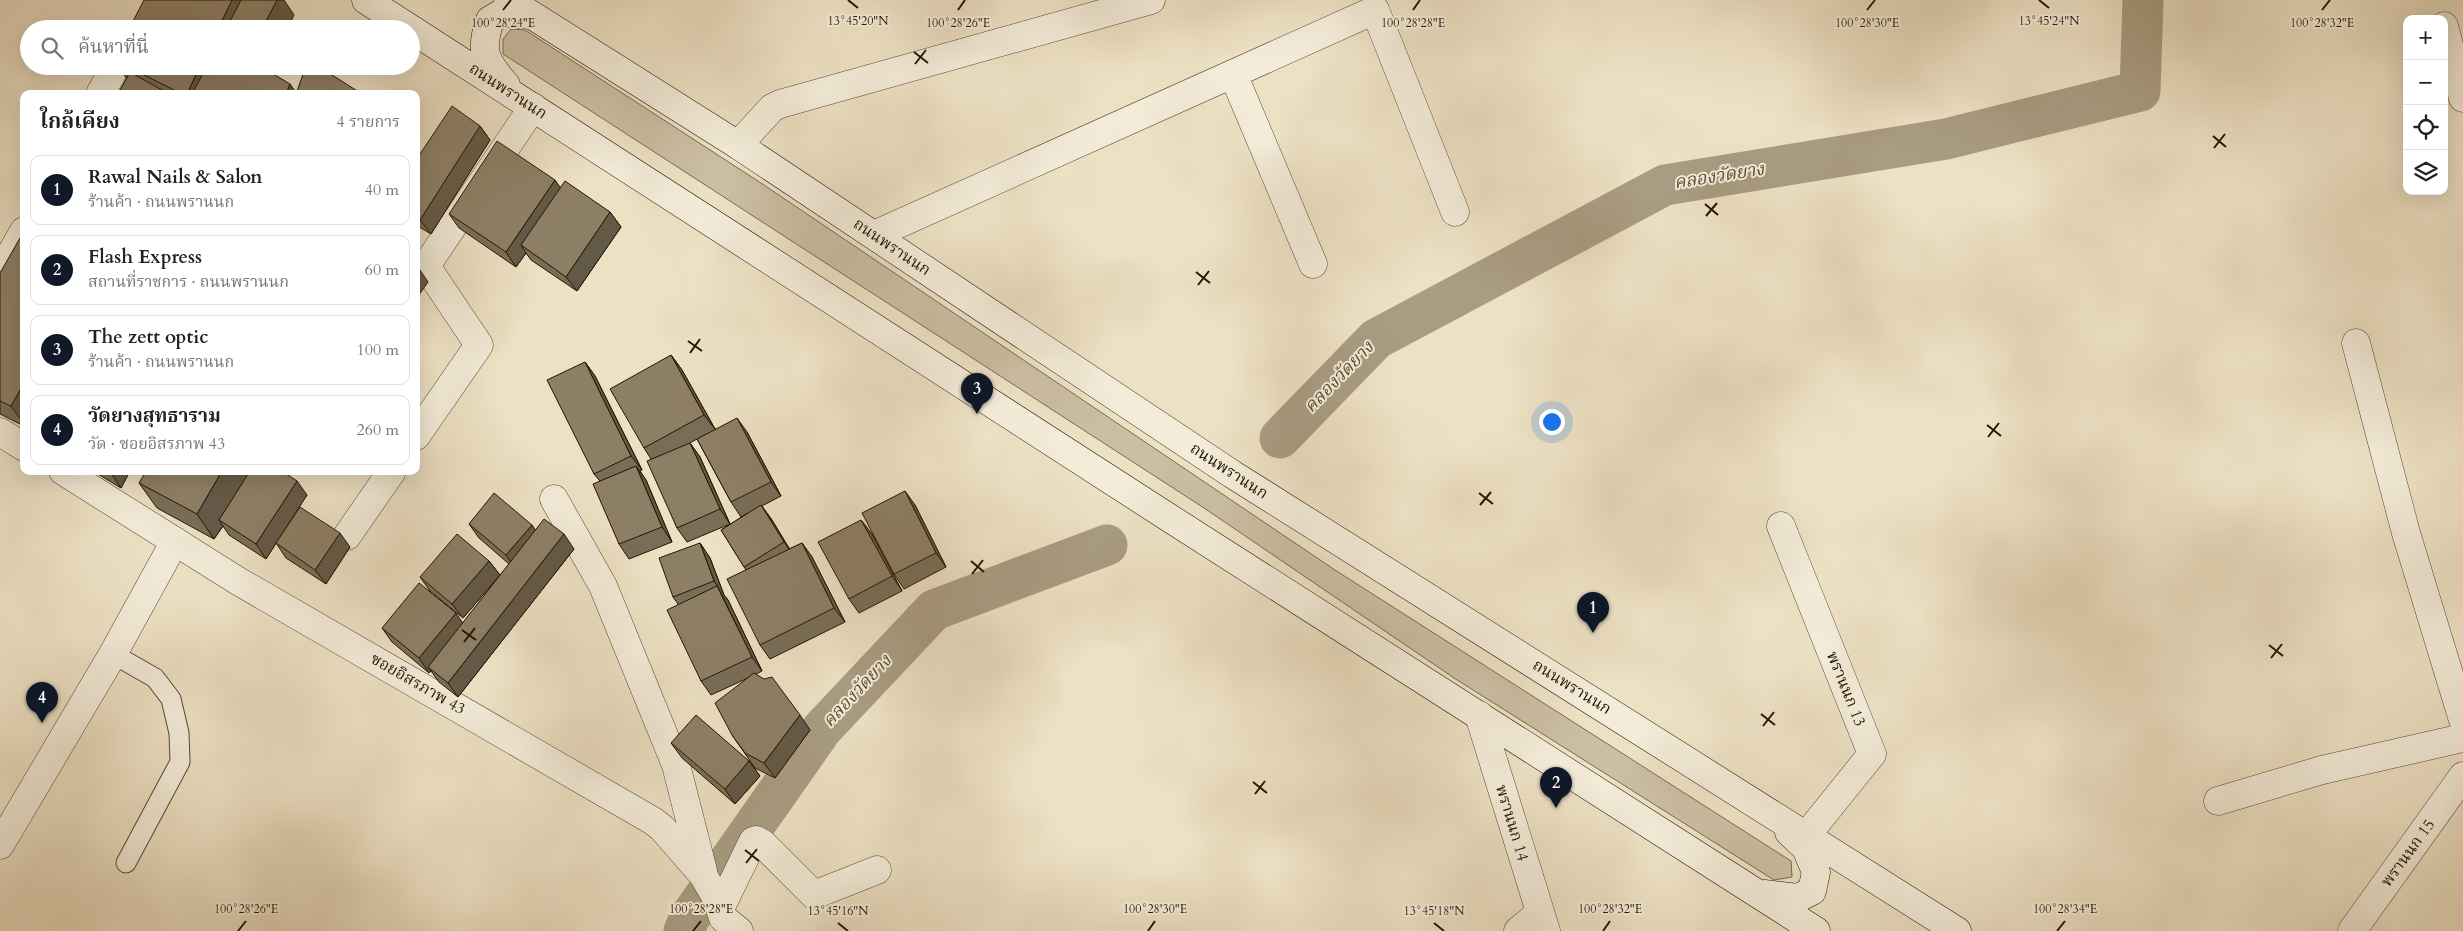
<!DOCTYPE html>
<html lang="th">
<meta charset="utf-8">
<style>
:root{--surface:#fff;--page:#f6f6f6;--text:#222;--muted:#767676;--line:#e0e0e0;--accent:#111827}
body{margin:0;font-family:Cardo,"Noto Serif Thai",serif;background:var(--page);color:var(--text)}
.controls{position:absolute;right:15px;top:15px;display:grid;overflow:hidden;border-radius:10px;box-shadow:0 5px 20px #0002}
.controls button{width:45px;height:45px;display:grid;place-items:center;padding:0;border:0;border-bottom:1px solid var(--line);background:var(--surface);color:var(--text);font:25px sans-serif}
.you{position:absolute;left:1551px;top:421px;width:18px;height:18px;margin:-12px;border:4px solid #fff;border-radius:50%;background:#1a73e8;box-shadow:0 0 0 8px #1a73e833}
.badge{display:grid;place-items:center;width:32px;height:32px;border-radius:50%;background:var(--accent);color:#fff;font-size:16px;font-weight:700}
.pin{position:absolute;translate:-50% -41px;filter:drop-shadow(0 1px 2px #0008)}
.pin::after{content:'';position:absolute;top:26px;width:18px;height:15px;background:inherit;clip-path:polygon(0 0,100% 0,50% 100%)}
.list{margin:0;padding:0;list-style:none}
h2{display:flex;justify-content:space-between;align-items:center;height:65px;margin:0;padding:0 20px;font-size:21px}
h2 small{font-size:16px;font-weight:400;color:var(--muted)}
.list li{display:grid;grid-template-columns:32px 1fr auto;gap:15px;align-items:center;box-sizing:border-box;height:70px;margin:0 10px 10px;padding:0 10px;border:1px solid var(--line);border-radius:10px}
.list b{display:block;font-size:19px;white-space:nowrap}
.list p{margin:0;font-size:16px;white-space:nowrap;color:var(--muted)}
.list em{font-size:16px;font-style:normal;color:var(--muted)}
.icon{flex:none;width:28px;height:28px;fill:none;stroke:currentColor;stroke-width:2;stroke-linecap:round;stroke-linejoin:round}
.map{position:relative;flex:none;width:2463px;height:931px;overflow:hidden}
.search{position:absolute;background:var(--surface);box-shadow:0 5px 20px #0002;left:20px;top:20px;width:400px;height:55px;display:flex;align-items:center;gap:12px;box-sizing:border-box;padding:0 18px;border-radius:28px;color:var(--muted);font-size:19px}
.panel{position:absolute;background:var(--surface);box-shadow:0 5px 20px #0002;left:20px;top:90px;width:400px;height:385px;border-radius:10px}
.map>svg:first-child{display:block}
.green{fill:#cbbea3;stroke:#786a52}
.lines{fill:none;stroke-linecap:round;stroke-linejoin:round}
.canal{stroke:#a99c82;stroke-width:41}
.service-casing{stroke:#564832;stroke-width:21}
.minor-casing{stroke:#564832;stroke-width:29}
.secondary-casing{stroke:#241501;stroke-width:29}
.service{stroke:#f3ecd9;stroke-width:19}
.minor{stroke:#f3ecd9;stroke-width:28}
.secondary{stroke:#f3ecd9;stroke-width:28}
.wall{fill:#796d58;stroke:#241501}
.shaded-wall{fill:#635947;stroke:#241501}
.building{fill:#8d7f66;stroke:#241501}
.ticks{fill:none;stroke:#241501;stroke-width:2}
.labels{text-anchor:middle;dominant-baseline:central;stroke-width:4;stroke-linejoin:round;paint-order:stroke}
.street-label{font-size:16px;fill:#241501;stroke:#f3ecd9}
.water-label{font-size:18px;font-style:italic;fill:#594b35;stroke:#f3ecd9}
.ticks-label{font-size:12px;text-anchor:middle;fill:#241501;stroke:#f3ecd9;stroke-width:4;stroke-linejoin:round;paint-order:stroke}
</style>
<div class="map">
<svg width="2463" height="931" viewBox="0 0 2463 931">
<rect width="100%" height="100%" fill="#ede1c4"/>
<filter id="stains"><feTurbulence type="fractalNoise" baseFrequency=".004" numOctaves="4"/><feColorMatrix values="0 0 0 0 .2 0 0 0 0 .09 0 0 0 0 .02 0 0 0 .5 -.17"/></filter>
<radialGradient id="worn" r=".72"><stop offset=".6" stop-color="#630" stop-opacity="0"/><stop offset="1" stop-color="#630" stop-opacity=".3"/></radialGradient>
<path class="green" d="M511,29L525,30L761,183L1335,570L1791,861L1792,877L1774,880L1454,678L1204,508L503,54V39Z"/>
<g class="lines">
<path class="canal" d="M1280,438L1376,339L1665,185L1946,139L2140,91L2143,0
M684,931L690,917L822,729L934,610L1107,545"/>
<g class="service-casing">
<path id="service" d="M113,654L155,678L171,699L179,733L180,762L126,863"/>
</g>
<g class="minor-casing">
<path id="minor" d="M2444,26L2463,98
M1233,74L1313,264
M100,94L116,66
M738,145L772,108L780,104L1151,0
M874,235L1375,10L1455,212
M0,273L24,231
M2356,343L2406,533L2463,720
M0,432L24,447
M416,436L479,345L426,266L533,107
M63,471L238,581L653,821L662,828L703,875L717,899L723,918L739,931
M554,499L603,586L676,765L703,871
M1781,526L1872,754L1806,836
M347,536L392,471
M1479,715L1546,931
M2218,801L2322,770L2463,738
M0,845L113,654L175,541
M720,909L753,841L756,840L763,844L814,895L877,870
M1518,931L1540,913
M2352,931L2463,776"/>
</g>
<g class="secondary-casing">
<path id="secondary" d="M366,0L411,29
M508,0L738,145L1232,474L1957,931
M411,29L1171,519L1816,931
M506,85C484,60 480,51 490,20L502,13L532,15
M1764,894L1798,898L1812,891L1816,872L1806,848L1789,832"/>
</g>
<use href="#service" class="service"/>
<use href="#minor" class="minor"/>
<use href="#secondary" class="secondary"/>
</g>
<path class="wall" d="M118,66H267L265,69L286,94H118L127,79Z
M480,126L490,140L431,234L416,225V160Z
M560,187L610,212L621,227L577,291L531,260L526,253L516,267L459,228L449,214Z
M24,241V426L0,414V273Z
M671,355L682,370L715,429L747,432L781,496L762,506L772,520L789,549L802,543L812,557L845,622L770,659L760,645L746,570L721,530L748,513L741,517L731,502L697,439L690,443L700,457L730,524L687,542L677,528L651,459L644,448Z
M585,362L595,376L642,470L640,471L646,480L672,542L629,559L619,544L600,481L594,474Z
M93,471H130L121,488Z
M139,483L307,495L288,524L350,547L326,584L286,558L276,543L266,559L229,535L223,526L214,539L157,508Z
M915,505L946,567L904,589L894,574Z
M861,520L872,534L902,591L859,613L849,599Z
M469,524L532,525L535,530L574,549L458,697L439,682L431,671L429,673L392,642L382,628L463,623L509,564L479,538Z
M700,543L710,558L724,595L728,600L762,671L756,674L810,730L775,778L755,768L732,735L748,678L711,695L701,681L678,604L673,597Z
M489,561L500,575L463,618L430,591L420,577Z
M671,743L749,761L760,776L735,804L682,758Z"/>
<path class="shaded-wall" d="M232,0H257L243,29H218Z
M277,0H284L294,15L287,29H262Z
M200,66H224L211,94H187Z
M290,84L297,94H286Z
M480,126L490,140L431,234L420,220Z
M555,180L565,194L521,245L526,253L516,267L506,252Z
M610,212L621,227L577,291L566,277Z
M418,267L428,282L416,299V270Z
M671,355L682,370L715,429L704,415Z
M585,362L595,376L642,470L631,456Z
M24,383V424L11,406Z
M737,418L747,432L781,496L771,482Z
M690,443L700,457L730,524L720,509Z
M636,466L646,480L672,542L662,527Z
M112,471H130L121,488L111,473Z
M222,471H255L219,520L223,526L214,539L197,514Z
M297,481L307,495L266,559L256,544Z
M905,491L915,505L946,567L936,553Z
M761,505L772,520L794,556L784,542Z
M861,520L872,534L902,591L892,576Z
M532,525L542,540L516,570L506,555Z
M340,533L350,547L326,584L315,570Z
M564,534L574,549L458,697L448,683Z
M700,543L710,558L724,595L728,600L762,671L752,657L718,587L714,581Z
M802,543L812,557L845,622L834,608Z
M489,561L500,575L463,618L452,604Z
M456,613L466,628L428,667L431,671L429,673L419,658Z
M800,715L810,730L775,778L764,763Z
M749,761L760,776L735,804L725,789Z"/>
<path class="building" d="M144,0H232L218,29H129Z
M241,0H277L262,29H226Z
M126,66H200L187,94H182Z
M207,66H260L290,84L286,94H192Z
M306,66H318L362,94H296Z
M130,72L169,94H118Z
M452,106L480,126L420,220L416,217V160Z
M497,141L555,180L506,252L449,214Z
M565,181L610,212L566,277L521,245Z
M20,238L24,241V383L11,406L0,401V273Z
M671,355L704,415L644,448L610,389Z
M585,362L631,456L594,474L547,380Z
M737,418L771,482L731,502L697,439Z
M690,443L720,509L677,528L647,461Z
M636,466L662,527L619,544L593,484Z
M146,471H222L197,514L139,483Z
M250,471H282L297,481L256,544L219,520Z
M905,491L936,553L894,574L862,513Z
M494,493L532,525L506,555L469,524Z
M761,505L784,542L744,567L721,530Z
M300,507L340,533L315,570L276,543Z
M544,519L564,534L448,683L428,667Z
M861,520L892,576L849,599L818,542Z
M457,534L489,561L452,604L420,577Z
M700,543L714,581L673,597L659,558Z
M802,543L834,608L760,645L727,579Z
M419,583L456,613L419,658L382,628Z
M717,586L752,657L701,681L667,610Z
M754,673L764,679L772,677L800,715L764,763L745,753L732,735L715,703Z
M696,715L749,761L725,789L671,743Z"/>
<path class="ticks" d="M848,0L858,8M2039,0L2049,8M503,10L511,0M958,10L965,0M1413,10L1420,0M1867,10L1875,0M2322,10L2330,0M914,52L928,63M915,64L926,50M2213,136L2226,147M2214,148L2225,134M1705,204L1718,215M1706,216L1717,203M1196,272L1210,283M1198,285L1209,271M688,341L702,351M690,353L700,339M1987,425L2001,436M1988,437L1999,423M1479,493L1493,504M1480,505L1491,492M971,561L984,572M972,574L983,560M462,630L476,640M464,642L475,628M2269,645L2283,656M2271,658L2282,644M1761,714L1775,725M1763,726L1774,712M1253,782L1267,793M1255,794L1265,781M745,850L759,861M746,863L757,849M838,923L848,931M1434,923L1444,931M238,931L246,921M693,931L701,921M1148,931L1155,921M1603,931L1610,921M2057,931L2065,921"/>
<g class="labels">
<g class="street-label">
<text transform="translate(508 91) rotate(33)">ถนนพรานนก</text>
<text transform="translate(892 247) rotate(34)">ถนนพรานนก</text>
<text transform="translate(1229 471) rotate(33)">ถนนพรานนก</text>
<text transform="translate(418 684) rotate(30)">ซอยอิสรภาพ 43</text>
<text transform="translate(1572 687) rotate(32)">ถนนพรานนก</text>
<text transform="translate(1846 689) rotate(68)">พรานนก 13</text>
<text transform="translate(1512 823) rotate(73)">พรานนก 14</text>
<text transform="translate(2408 853) rotate(-54)">พรานนก 15</text>
</g>
<g class="water-label">
<text transform="translate(1719 176) rotate(-9)">คลองวัดยาง</text>
<text transform="translate(1339 377) rotate(-46)">คลองวัดยาง</text>
<text transform="translate(857 691) rotate(-47)">คลองวัดยาง</text>
</g>
</g>
<g class="ticks-label">
<text x="858" y="25">13°45'20"N</text>
<text x="2049" y="25">13°45'24"N</text>
<text x="503" y="27">100°28'24"E</text>
<text x="958" y="27">100°28'26"E</text>
<text x="1413" y="27">100°28'28"E</text>
<text x="1867" y="27">100°28'30"E</text>
<text x="2322" y="27">100°28'32"E</text>
<text x="246" y="913">100°28'26"E</text>
<text x="701" y="913">100°28'28"E</text>
<text x="1155" y="913">100°28'30"E</text>
<text x="1610" y="913">100°28'32"E</text>
<text x="2065" y="913">100°28'34"E</text>
<text x="838" y="915">13°45'16"N</text>
<text x="1434" y="915">13°45'18"N</text>
</g>
<rect width="100%" height="100%" filter="url(#stains)"/>
<rect width="100%" height="100%" fill="url(#worn)"/>
</svg>
<div class="controls">
<button>+</button>
<button>−</button>
<button><svg class="icon" aria-label="locate" viewBox="0 0 24 24"><circle cx="12" cy="12" r="6"/><path d="M12 2v4M12 18v4M2 12h4M18 12h4"/></svg></button>
<button><svg class="icon" aria-label="layers" viewBox="0 0 24 24"><path d="M12 4l9 5-9 5-9-5zM3 14l9 5 9-5"/></svg></button>
</div>
<div class="you"></div>
<div class="pin badge" style="left:1593px;top:633px">1</div>
<div class="pin badge" style="left:1556px;top:808px">2</div>
<div class="pin badge" style="left:977px;top:414px">3</div>
<div class="pin badge" style="left:42px;top:723px">4</div>
<div class="search"><svg class="icon" aria-label="search" viewBox="0 0 24 24"><circle cx="10" cy="10" r="6"/><path d="M15 15l6 6"/></svg>ค้นหาที่นี่</div>
<section class="panel">
<h2>ใกล้เคียง<small>4 รายการ</small></h2>
<ul class="list">
<li><span class="badge">1</span><div><b>Rawal Nails &amp; Salon</b><p>ร้านค้า · ถนนพรานนก</p></div><em>40 m</em></li>
<li><span class="badge">2</span><div><b>Flash Express</b><p>สถานที่ราชการ · ถนนพรานนก</p></div><em>60 m</em></li>
<li><span class="badge">3</span><div><b>The zett optic</b><p>ร้านค้า · ถนนพรานนก</p></div><em>100 m</em></li>
<li><span class="badge">4</span><div><b>วัดยางสุทธาราม</b><p>วัด · ซอยอิสรภาพ 43</p></div><em>260 m</em></li>
</ul>
</section>
</div>
